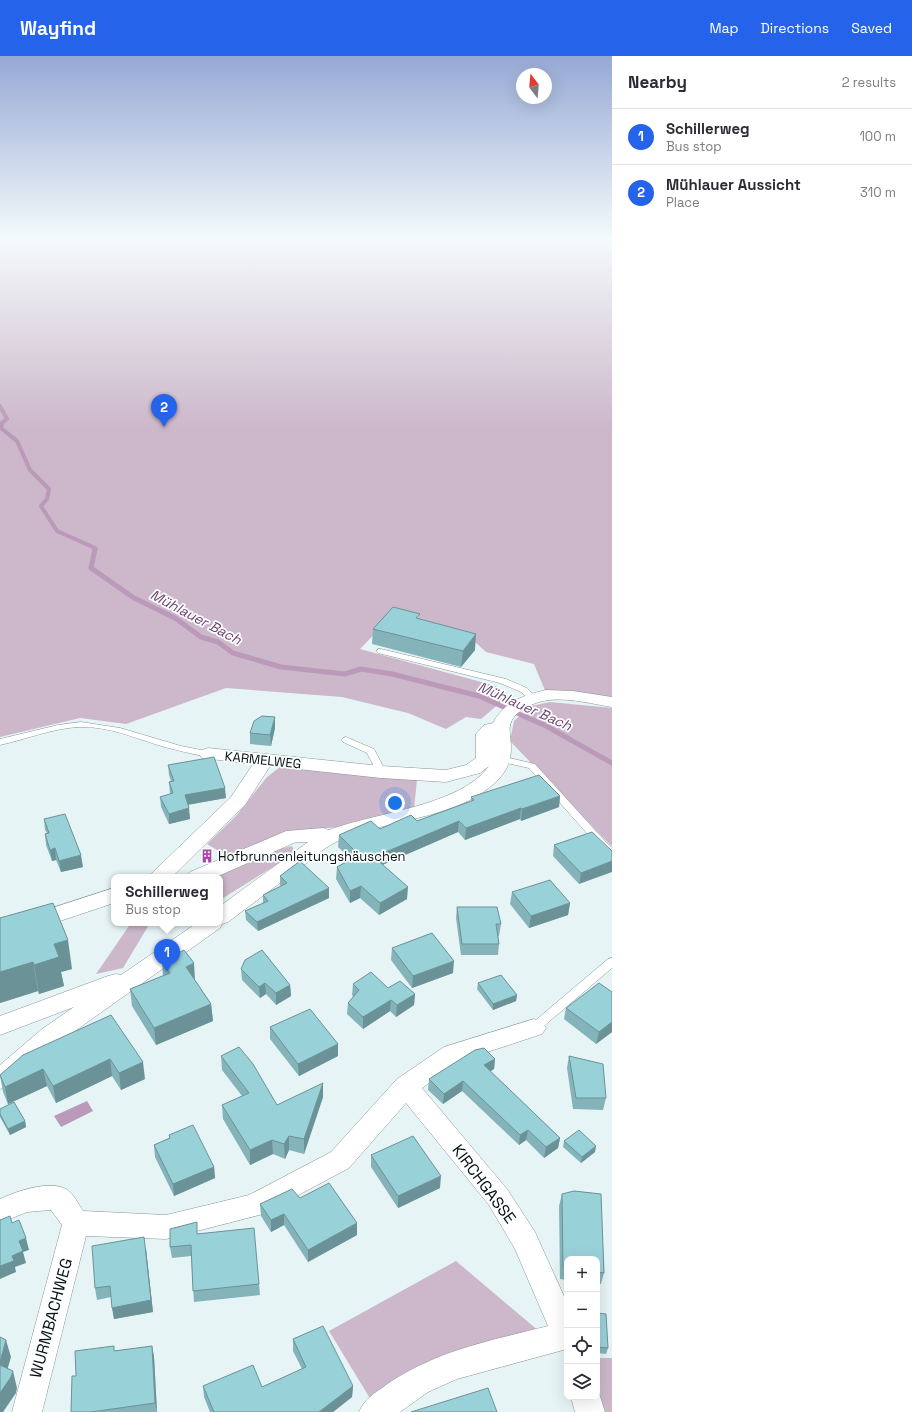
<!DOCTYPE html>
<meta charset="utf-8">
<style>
:root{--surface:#fff;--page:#f7f7f7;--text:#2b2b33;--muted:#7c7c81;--line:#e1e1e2;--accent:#2563eb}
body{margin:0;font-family:"Space Grotesk",sans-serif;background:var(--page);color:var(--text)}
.controls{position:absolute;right:12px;bottom:12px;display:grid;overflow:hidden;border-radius:8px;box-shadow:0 4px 16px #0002}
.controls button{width:36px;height:36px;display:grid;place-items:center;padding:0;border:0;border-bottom:1px solid var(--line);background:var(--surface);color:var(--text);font:20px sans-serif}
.compass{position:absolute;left:516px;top:12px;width:36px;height:36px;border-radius:50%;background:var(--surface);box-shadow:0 4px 16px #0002;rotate:344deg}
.you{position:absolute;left:395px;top:747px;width:14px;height:14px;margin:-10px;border:3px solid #fff;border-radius:50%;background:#1a73e8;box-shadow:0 0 0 6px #1a73e833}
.badge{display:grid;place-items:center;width:26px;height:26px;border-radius:50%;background:var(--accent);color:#fff;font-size:13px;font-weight:700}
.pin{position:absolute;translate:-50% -33px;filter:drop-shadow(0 1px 2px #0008)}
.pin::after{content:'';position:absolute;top:21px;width:14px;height:12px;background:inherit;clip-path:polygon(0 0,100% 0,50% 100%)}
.popup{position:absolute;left:111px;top:818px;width:112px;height:52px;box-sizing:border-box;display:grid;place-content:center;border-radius:8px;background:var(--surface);filter:drop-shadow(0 1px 3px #0005);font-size:13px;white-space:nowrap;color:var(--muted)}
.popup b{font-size:15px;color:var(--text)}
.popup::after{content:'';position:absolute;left:50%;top:100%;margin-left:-8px;border:8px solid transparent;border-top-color:var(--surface)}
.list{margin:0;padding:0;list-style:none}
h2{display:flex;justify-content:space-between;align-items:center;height:52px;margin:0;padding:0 16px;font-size:17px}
h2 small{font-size:13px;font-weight:400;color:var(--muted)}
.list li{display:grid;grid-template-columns:26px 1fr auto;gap:12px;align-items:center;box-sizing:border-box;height:56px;padding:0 16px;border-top:1px solid var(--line)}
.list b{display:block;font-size:15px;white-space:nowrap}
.list p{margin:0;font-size:13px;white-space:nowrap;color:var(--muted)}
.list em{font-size:13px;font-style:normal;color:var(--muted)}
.icon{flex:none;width:22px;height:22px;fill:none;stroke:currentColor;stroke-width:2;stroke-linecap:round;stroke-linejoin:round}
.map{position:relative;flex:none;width:612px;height:1356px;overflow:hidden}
header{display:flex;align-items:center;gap:24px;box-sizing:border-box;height:56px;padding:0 20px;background:var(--accent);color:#fff}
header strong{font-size:19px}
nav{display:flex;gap:22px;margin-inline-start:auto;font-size:14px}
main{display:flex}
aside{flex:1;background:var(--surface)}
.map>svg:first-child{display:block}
.green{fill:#ccb7cb}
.water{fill:#bb99b9}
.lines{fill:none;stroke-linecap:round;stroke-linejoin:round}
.stream-far1{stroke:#bb99b9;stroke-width:4}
.stream{stroke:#bb99b9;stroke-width:5}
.service-casing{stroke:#889596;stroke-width:1}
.minor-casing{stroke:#889596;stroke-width:1}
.service{fill:#fff;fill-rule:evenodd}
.minor{fill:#fff;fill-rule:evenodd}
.wall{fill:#84b4ba}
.shaded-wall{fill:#6b9297}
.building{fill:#99d1d8;stroke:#6b9297}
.labels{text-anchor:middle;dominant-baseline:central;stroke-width:3.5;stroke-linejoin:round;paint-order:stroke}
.street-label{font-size:13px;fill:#090e0e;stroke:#fcffff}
.poi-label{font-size:13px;fill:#090e0e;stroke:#fcffff;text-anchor:start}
.water-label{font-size:14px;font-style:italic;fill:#70436f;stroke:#fcffff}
.near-street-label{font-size:16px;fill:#090e0e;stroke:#fcffff}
</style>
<header>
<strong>Wayfind</strong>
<nav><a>Map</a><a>Directions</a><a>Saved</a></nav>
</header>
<main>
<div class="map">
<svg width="612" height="1356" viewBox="0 0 612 1356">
<rect width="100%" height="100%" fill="#e6f4f6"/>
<path class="green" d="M0,183H612V642L546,637L534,608L486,596L475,586L390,562L360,593L496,630L508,640L481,663L466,661L446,673L408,657L342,641L226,632L126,668L80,662L0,681Z
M550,646L612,652V791L510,685L514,665L531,650Z
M284,708L417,724L414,753L343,771L295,774L230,802L207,788L236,760L267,721Z
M292,790L295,797L220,844V821H211L267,796Z
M131,867H150L123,912L96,918Z
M456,1205L540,1276L371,1344L329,1275Z
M597,1302H612V1356H601L597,1341Z"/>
<path class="water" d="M87,1045L93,1055L61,1071L54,1060Z"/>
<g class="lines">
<path class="stream-far1" d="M0,350L7,363L2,367L1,372L17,385L30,414L49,433L47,443L41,450L57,475L95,492V494"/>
<path class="stream" d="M95,493L91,512L134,542L175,562L201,581L218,586L233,597L281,611L345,618L361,613L392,618L479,640L546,670L612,707"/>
<g class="service-casing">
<path id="service" d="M378,593H381L506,623L527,632L536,641L535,643H529L521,636L500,627L378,597L377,595Z
M81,666L120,672L181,690L211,696L213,698L208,701C192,698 176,694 161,690C135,682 108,670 80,671C53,672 27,683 0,689V683L58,669Z
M346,681L374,693L386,716L384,718H378L367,697L343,686L341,684L343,682Z
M501,700L535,708L612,793V802L608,801L529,712L498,705L496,703L498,701Z
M612,902V912L538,975L534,977L530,975L528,972L530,969L608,903Z"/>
</g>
<g class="minor-casing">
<path id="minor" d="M546,634L573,635L612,641V651C586,647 554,637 529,650C498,666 515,678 510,702C508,714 499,724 490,731C455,759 404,763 362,776C353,779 343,782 334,787C322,793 311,804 300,812C276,830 252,848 228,866L222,868L220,872L58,987L9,1030L0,1033V1009L42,973L74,951L0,979V960L108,920L116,918L121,919L197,867H220V850L308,786H296L216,821H187L190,816L286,775L323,772L329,774C373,757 461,750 489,710L480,717L446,726L381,722L270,710L245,749L172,821H150L153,816L231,741L253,708L202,702L199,698L202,694L208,692L381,710L446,714L466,709L476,702V678L484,669L493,667C504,646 524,639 546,634Z
M114,832V847L0,885V869Z
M534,963L542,966L546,972L542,978L460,1005L422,1032L507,1133L535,1176L567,1247V1293L457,1323L428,1336L400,1356H359C365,1342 374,1338 386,1329C437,1294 490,1285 548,1270L515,1193L489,1149L406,1047L349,1112L263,1158L166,1183L86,1180L42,1356H12L62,1169L51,1154L27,1156L0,1167V1143C17,1135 49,1124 66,1133C73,1137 79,1149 83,1155L166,1159L249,1139L331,1096L397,1023L444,991Z
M597,1331L605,1356H575L571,1341H597Z"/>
</g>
<use href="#service" class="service"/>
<use href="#minor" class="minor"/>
</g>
<path class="wall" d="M419,563L475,594L461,611L372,588L373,573Z
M275,661V672L271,690L250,688V677Z
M168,709L226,742L188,749L190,763L169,768L161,751L160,741L170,738L169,726L171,725L169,719Z
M560,740L559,751L521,765L520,763L465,784L458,776L382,809L407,843L379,859L360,842L350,847L336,823L337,811L351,803L338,791L339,779L380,773L417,765L471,745V741Z
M44,763L83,811L61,816L56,804L52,805L46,789L45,778L47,777L45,774Z
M592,776L579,828L553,800L554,789Z
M280,820L329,842L258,875L246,864L245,855L263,847V839L281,830L280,829Z
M512,836L570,847L568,859L529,872L510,848Z
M457,851L501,868L499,880H498L499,888L498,899H461L456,862Z
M0,862L72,913L61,916L64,930L39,938L38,935L0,947Z
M392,892L453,917L412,932L391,904Z
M162,906L195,924L211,948L213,965L156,989L132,950L130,933L163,920Z
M241,913L290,929L291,940L276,949L266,938L260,942L242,924Z
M478,927L517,939L516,945L493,954L477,933Z
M353,928L388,932L415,938L414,949L396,961L390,955L363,973L347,958L348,947L353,941L352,939Z
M612,936V976L596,988L564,963L566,952Z
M111,959L145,1023L121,1034L112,1020L56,1047L47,1030L8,1048L3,1036L0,1020Z
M270,971L338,988V1000L299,1020L270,983Z
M221,1000L277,1049L323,1041L304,1098L289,1094L285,1103L273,1098L250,1109L223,1063L222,1049L242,1040L222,1014Z
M569,1000L606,1042L603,1054L573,1053L567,1012Z
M495,1003L494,1013L490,1015L560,1082L558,1092L544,1102L526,1084L519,1089L462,1035L443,1048L428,1034L429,1023Z
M0,1053L25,1065L26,1071L10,1079L0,1061Z
M169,1079L214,1111L215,1122L174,1140L155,1101L154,1089L169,1082Z
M564,1085L595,1096L581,1107L563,1091Z
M371,1099L440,1132L398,1152L371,1111Z
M574,1135L601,1138L604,1217L601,1228H597V1203H567V1224L560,1223L559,1150L562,1138Z
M300,1142L357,1167V1179L308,1206L284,1169L271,1176L261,1160L260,1148Z
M198,1178L259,1228L260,1239L194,1246L191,1200L172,1202L170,1191Z
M146,1193L153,1256L114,1263L111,1241L97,1244L95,1232Z
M597,1257L608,1292L606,1298L597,1297Z
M293,1283L353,1330L352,1341L333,1356H210L204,1341L203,1330L262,1331L302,1313L293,1295Z
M152,1290L154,1301L157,1356H71L76,1320L115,1295Z"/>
<path class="shaded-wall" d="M476,578L475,594L461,611L463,595Z
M275,661V672L271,690L270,679Z
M225,732L226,742L185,749V739Z
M560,740L559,751L521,765L522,753Z
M189,752L190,763L169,768V758Z
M521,752L520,763L465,784L466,772Z
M459,765L458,776L373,813L374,801Z
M55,792L56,804L52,805L50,794Z
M81,799L83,811L61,816L59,805Z
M612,805V816L579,828L581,817Z
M361,830L360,842L350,847V835Z
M408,831L407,843L379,859L380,847Z
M329,832V842L258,875L257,866Z
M570,847L568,859L529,872L531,860Z
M68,884L72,913L61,916L64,930L39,938L34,909L54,888Z
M454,905L453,917L412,932L413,920Z
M33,906L38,935L0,947V916Z
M194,907L195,924L186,911Z
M265,927L266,938L260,942L259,931Z
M290,929L291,940L276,949V937Z
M415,938L414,949L396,961L397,949Z
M517,939L516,945L493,954V948Z
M391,944L390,955L363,973V961Z
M211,948L213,965L156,989L154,972Z
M612,966V976L596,988L599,976Z
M338,988V1000L299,1020L298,1008Z
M110,1003L112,1020L56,1047L53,1030Z
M495,1003L494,1013L483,1020L484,1009Z
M143,1006L145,1023L121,1034L119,1017Z
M43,1013L47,1030L8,1048L5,1031Z
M463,1025L462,1035L443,1048L444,1038Z
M323,1027V1041L304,1098V1083Z
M25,1065L26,1071L10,1079L8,1073Z
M528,1074L526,1084L519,1089L520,1079Z
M289,1080V1094L285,1103L284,1088Z
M560,1082L558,1092L544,1102L546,1091Z
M272,1084L273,1098L250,1109V1094Z
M596,1090L595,1096L581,1107L582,1101Z
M214,1111L215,1122L174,1140L173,1128Z
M441,1120L440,1132L398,1152V1140Z
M284,1158V1169L271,1176V1164Z
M357,1167V1179L308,1206V1194Z
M26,1182L29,1194L23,1196L26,1207L15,1211L16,1216L0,1223V1210L12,1200L19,1185Z
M146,1193L153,1256L114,1263L112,1252Z
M6,1284L11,1301L4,1325L0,1311V1306Z
M152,1290L154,1301L157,1356L155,1347Z
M13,1315L17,1332L16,1337L3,1356H0V1337Z
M353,1330L352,1341L333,1356H319Z"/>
<path class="building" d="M393,551L420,558L416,562L476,578L463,595L373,573Z
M262,660L275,661L270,679L250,677L254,665Z
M214,701L225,732L185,739L189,752L169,758L160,741L173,737L169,726L174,725L168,709Z
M539,719L560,740L522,753L521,752L466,772L459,765L374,801L408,831L380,847L361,830L350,835L337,811L359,799L339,779L371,765L380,773L411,759L417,765L474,744L471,741Z
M65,758L81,799L59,805L55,792L50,794L45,778L49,777L44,763Z
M592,776L612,795V805L581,817L554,789Z
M300,805L329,832L257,866L245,855L268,845L263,839L287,827L280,820Z
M550,824L570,847L531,860L512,836Z
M53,847L68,884L54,888L59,901L34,909L33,906L0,916V862Z
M457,851H497L501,868H496L499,888H462Z
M432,877L454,905L413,920L392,892Z
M184,894L194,907L186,911L211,948L154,972L130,933L170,917L162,906Z
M262,894L290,929L276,937L265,927L259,931L241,913L245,904Z
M371,916L388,932L400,925L415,938L397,949L391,944L363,961L348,947L359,934L353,928Z
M501,919L517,939L493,948L478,927Z
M599,927L612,936V966L599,976L566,952Z
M310,953L338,988L298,1008L270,971Z
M111,959L143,1006L119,1017L110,1003L53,1030L43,1013L5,1031L0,1019L23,999Z
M239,991L253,1008L277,1049L323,1027L304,1083L289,1080L284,1088L272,1084L250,1094L222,1049L249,1037L221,1000Z
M484,992L495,1003L484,1009L560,1082L546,1091L528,1074L520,1079L463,1025L444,1038L429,1023L475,994Z
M569,1000L603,1008L606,1042H576Z
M14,1046L25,1065L8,1073L0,1058V1053Z
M193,1069L214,1111L173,1128L154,1089L170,1082L169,1079Z
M579,1074L596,1090L582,1101L564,1085Z
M413,1080L441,1120L398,1140L371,1099Z
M329,1127L357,1167L308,1194L284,1158L271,1164L260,1148L292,1133L300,1142Z
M574,1135L601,1138L604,1217L597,1216V1203H567V1212L563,1211L562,1138Z
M10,1160L12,1167L19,1164L26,1182L19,1185L23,1195L12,1200L14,1205L0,1210V1164Z
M197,1166V1178L254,1172L259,1228L193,1235L191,1189L170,1191V1173Z
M144,1181L151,1244L112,1252L110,1230L95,1232L92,1190Z
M597,1257L606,1258L608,1292L597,1291Z
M323,1270L353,1330L319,1356H214L203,1330L253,1309L262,1331L306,1311L293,1283Z
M0,1281L6,1284L0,1306Z
M114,1290V1295L152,1290L155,1347L91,1356H71L72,1320H76L75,1295Z
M0,1309L13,1315L11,1321L0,1337Z
M488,1332L497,1356H411Z"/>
<linearGradient id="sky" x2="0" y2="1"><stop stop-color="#96a9d5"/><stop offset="0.49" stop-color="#f4fafb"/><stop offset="1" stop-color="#f4fafb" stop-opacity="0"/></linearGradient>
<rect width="612" height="373" fill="url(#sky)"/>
<defs>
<g id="building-bare" transform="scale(1.08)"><path d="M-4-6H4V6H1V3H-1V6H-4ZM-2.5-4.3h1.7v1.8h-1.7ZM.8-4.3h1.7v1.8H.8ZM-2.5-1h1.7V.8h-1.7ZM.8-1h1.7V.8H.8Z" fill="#ab46aa" stroke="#fcffff" stroke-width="2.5" paint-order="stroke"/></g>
</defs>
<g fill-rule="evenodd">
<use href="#building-bare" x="207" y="800"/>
</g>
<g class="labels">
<g class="street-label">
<text transform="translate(263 704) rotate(6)">KARMELWEG</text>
</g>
<g class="poi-label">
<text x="218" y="800">Hofbrunnenleitungshäuschen</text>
</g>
<g class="water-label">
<text transform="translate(196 561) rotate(28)">Mühlauer Bach</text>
<text transform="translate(525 650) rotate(24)">Mühlauer Bach</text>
</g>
<g class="near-street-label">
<text transform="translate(484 1128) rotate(53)">KIRCHGASSE</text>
<text transform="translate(51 1262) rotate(-75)">WURMBACHWEG</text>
</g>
</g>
</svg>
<div class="controls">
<button>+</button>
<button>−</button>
<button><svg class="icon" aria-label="locate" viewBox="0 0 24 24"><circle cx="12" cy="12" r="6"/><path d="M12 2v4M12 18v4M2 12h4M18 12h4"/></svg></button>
<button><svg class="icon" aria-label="layers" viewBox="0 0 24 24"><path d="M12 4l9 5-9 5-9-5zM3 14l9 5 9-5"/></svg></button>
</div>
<svg class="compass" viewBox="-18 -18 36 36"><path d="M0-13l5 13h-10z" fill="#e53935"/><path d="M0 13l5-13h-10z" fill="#7c7c81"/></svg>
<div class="you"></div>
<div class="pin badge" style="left:167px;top:916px">1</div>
<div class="popup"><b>Schillerweg</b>Bus stop</div>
<div class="pin badge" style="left:164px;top:371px">2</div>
</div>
<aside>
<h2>Nearby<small>2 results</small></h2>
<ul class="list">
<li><span class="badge">1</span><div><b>Schillerweg</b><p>Bus stop</p></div><em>100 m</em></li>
<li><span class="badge">2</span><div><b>Mühlauer Aussicht</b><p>Place</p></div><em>310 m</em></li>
</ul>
</aside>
</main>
